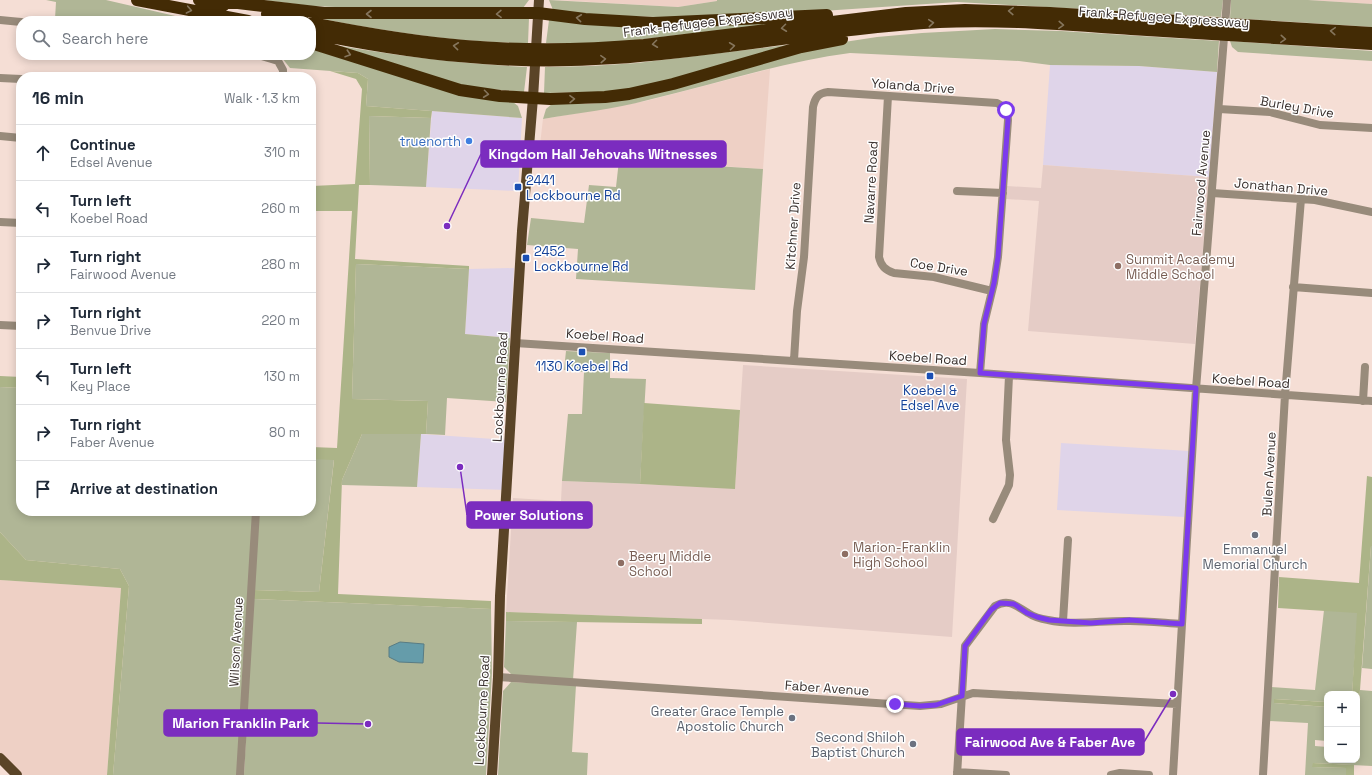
<!DOCTYPE html>
<meta charset="utf-8">
<style>
:root{--surface:#fff;--page:#f6f6f7;--text:#1f2937;--muted:#747a83;--line:#e0e1e3}
body{margin:0;font-family:"Space Grotesk",sans-serif;background:var(--page);color:var(--text)}
.controls{position:absolute;right:12px;bottom:12px;display:grid;overflow:hidden;border-radius:8px;box-shadow:0 2px 10px #0003}
.controls button{width:36px;height:36px;display:grid;place-items:center;padding:0;border:0;border-bottom:1px solid var(--line);background:var(--surface);color:var(--text);font:20px sans-serif}
.stop{position:absolute;width:12px;height:12px;margin:-9px;border:3px solid #7c3aed;border-radius:50%;background:#fff}
.stop.end{background:#7c3aed;border-color:#fff;box-shadow:0 1px 4px #0008}
.list{margin:0;padding:0;list-style:none}
h2{display:flex;justify-content:space-between;align-items:center;height:52px;margin:0;padding:0 16px;font-size:17px}
h2 small{font-size:13px;font-weight:400;color:var(--muted)}
.list li{display:grid;grid-template-columns:26px 1fr auto;gap:12px;align-items:center;box-sizing:border-box;height:56px;padding:0 16px;border-top:1px solid var(--line)}
.list b{display:block;font-size:15px;white-space:nowrap}
.list p{margin:0;font-size:13px;white-space:nowrap;color:var(--muted)}
.list em{font-size:13px;font-style:normal;color:var(--muted)}
.icon{flex:none;width:22px;height:22px;fill:none;stroke:currentColor;stroke-width:2;stroke-linecap:round;stroke-linejoin:round}
.map{position:relative;flex:none;width:1372px;height:775px;overflow:hidden}
.search{position:absolute;background:var(--surface);box-shadow:0 2px 10px #0003;left:16px;top:16px;width:300px;height:44px;display:flex;align-items:center;gap:10px;box-sizing:border-box;padding:0 14px;border-radius:16px;color:var(--muted);font-size:15px}
.panel{position:absolute;background:var(--surface);box-shadow:0 2px 10px #0003;left:16px;top:72px;width:300px;height:444px;border-radius:16px}
.map>svg:first-child{display:block}
.commercial{fill:#dfd4e9}
.built{fill:#eed0c5}
.education{fill:#e5ccc6}
.green{fill:#b0b696}
.forest{fill:#acb488}
.water{fill:#659caa;stroke:#587c84}
.lines{fill:none;stroke-linecap:round;stroke-linejoin:round}
.minor{stroke:#988b7b;stroke-width:8}
.major{stroke:#5a4427;stroke-width:10}
.highway{stroke:#432b05;stroke-width:12}
.oneway{stroke:#85755c}
.route{stroke:#7c3aed;stroke-width:5}
.shop-dot{fill:#3f7fe0;stroke:#fff;stroke-width:1.5}
.transit-dot{fill:#1a4fb4;stroke:#fff;stroke-width:1.5}
.education-dot{fill:#8d6e63;stroke:#fff;stroke-width:1.5}
.worship-dot{fill:#6b7280;stroke:#fff;stroke-width:1.5}
.labels{text-anchor:middle;dominant-baseline:central;stroke-width:3;stroke-linejoin:round;paint-order:stroke}
.street-label{font-size:13px;fill:#39302d;stroke:#fff}
.shop-label{font-size:13px;fill:#366cbe;stroke:#fff;text-anchor:end}
.transit-label{font-size:13px;fill:#164399;stroke:#fff;text-anchor:start}
.education-label{font-size:13px;fill:#785e54;stroke:#fff;text-anchor:start}
.worship-label{font-size:13px;fill:#5b616d;stroke:#fff;text-anchor:end}
.leader{fill:none;stroke:#7b2cbf;stroke-width:1.5}
.callout-dot{fill:#7b2cbf;stroke:#fff;stroke-width:1.5}
.callout{fill:#7b2cbf;stroke:#7b2cbf;stroke-width:1.5}
.callout-label{font-size:14px;text-anchor:middle;font-weight:bold;fill:#fff}
</style>
<div class="map">
<svg width="1372" height="775" viewBox="0 0 1372 775">
<rect width="100%" height="100%" fill="#f5ded5"/>
<path class="commercial" d="M1050,65L1139,66L1217,72L1209,177L1043,165Z
M432,111L522,118L518,191L426,187Z
M514,268L510,338L465,334L469,269Z
M421,434L509,440L507,490L417,487Z
M1061,443L1189,451L1184,517L1057,510Z"/>
<path class="built" d="M557,0H717V1L678,7Z
M1308,0H1372V4Z
M770,69L763,169L539,153L543,119L646,101Z
M0,580L121,588L107,775H11L0,764Z"/>
<path class="education" d="M1043,165L1209,177L1195,344L1028,331L1039,201L1006,199L1007,186L1041,188Z
M743,365L967,379L952,637L730,620L506,612L513,498L561,501L562,481L735,488Z"/>
<path class="green" d="M46,0H106L197,21H86L55,19L56,2Z
M263,0H529L523,8L335,7L311,6Z
M549,0L678,7L717,1V0H1223L1221,17L957,2L777,14L687,18L595,15L553,10Z
M1231,0H1308L1372,4V27L1230,18Z
M302,15L529,18L528,43C452,43 377,30 302,15Z
M549,20L702,23L774,24L610,43H546Z
M995,29L1061,31L1219,41L1217,72L1139,66L1050,65L1019,61L850,53C782,62 715,84 648,100C614,109 578,113 543,119L546,109L552,104L558,102L585,104L600,103L655,93L818,46L877,37L922,33Z
M1230,41L1372,51V61L1238,52L1232,47Z
M795,44L695,74L616,92L544,93L545,67L591,66L637,63Z
M335,45C399,56 462,64 527,67L524,92L466,87Z
M311,47L513,102L518,106L522,118L366,106L368,79L358,73L290,68L282,58L271,55H311Z
M369,116L431,118L426,187L370,185Z
M619,160L763,169L755,290L576,279L578,249L527,245L531,218L584,223L589,185L616,187Z
M356,264L469,269L465,334L510,338L506,402L447,398L445,435L426,434L428,401L352,399Z
M566,351L610,353V378L646,379L640,484L562,481L568,414H582L584,372L564,370Z
M0,387L21,388V511H253L239,775H113L129,586L120,569L26,560L0,532Z
M362,434H421L417,487L342,485V480Z
M311,459H334L319,592L254,590L258,511H311Z
M1371,546H1372V669L1362,668Z
M253,599L491,609L492,673L486,775H244Z
M1324,610L1358,612L1352,694H1327V702L1274,699V703L1327,707V741L1315,740V746L1327,747V760H1357V729L1360,690L1372,691V766L1313,763V767L1346,768V775H1305L1308,723L1269,721L1271,687L1315,690Z
M506,621L577,622L573,680L512,675L504,667Z
M511,682L576,685L572,752L588,753L587,775H498L503,691Z"/>
<path class="forest" d="M330,71L358,73L368,79L366,106L432,111L431,118L369,116L370,185H359L355,259L469,266V269L356,264L352,399L428,401L426,434H362L342,480L338,594L491,601V609L254,599V590L319,592L334,460L311,459V447L337,448L352,211H311L312,186L355,184L362,89L356,79Z
M0,376L21,377V388L0,387Z
M644,403L740,410L735,489L640,484Z
M1367,476L1372,477V546H1371L1357,729V694H1352L1357,613L1278,608L1279,577L1359,583Z
M0,532L26,560L120,569L129,586L113,775H107L121,588L0,580Z
M506,612L702,619V624L506,621Z
M1274,699L1327,702V707L1274,703Z
M1313,763L1354,765V775H1346V768L1312,767Z"/>
<path class="water" d="M400,642L424,644L423,663L399,662L389,657V647Z"/>
<g class="lines">
<path class="minor" d="M0,20L21,22
M258,55L278,61L283,70V77
M0,78L21,79
M888,96L879,257C881,266 885,270 894,273L934,277L992,291
M1219,109L1270,112L1320,125L1372,128
M0,136L21,138
M957,191L1003,193
M1212,193L1315,200L1372,212
M0,222L21,223
M1293,287L1372,293
M0,325L21,326
M515,343L980,373L1372,401
M794,360L797,311L804,257L813,107C815,98 818,93 828,92L997,103C1005,107 1008,112 1008,120L998,257L994,283L984,324L980,373
M1363,401L1365,367
M993,519L1009,485L1010,475L1006,440L1009,376
M1063,621L1068,540
M498,677L920,706L941,704L973,693L1177,704
M957,772L1006,775
M240,775L256,511
M957,775L965,646L995,606C1009,598 1016,606 1028,613C1034,617 1041,619 1048,620C1075,626 1103,620 1130,621C1147,621 1165,623 1182,624
M1111,775L1120,773L1149,775
M1173,775L1196,389L1227,0
M1263,775L1285,395L1301,199"/>
<path class="major" d="M0,758L17,775
M492,775L498,677L500,596L522,231L533,98L539,0"/>
<path class="highway" d="M137,0L248,21
M199,0L224,5
M216,3H238L324,13H538L585,19L653,23L827,15
M267,14L303,21
M311,23C362,33 413,42 465,46C525,51 585,50 644,45L906,13L965,10L1050,13L1372,33
M311,33C413,54 510,66 614,58C723,51 830,28 939,22C1003,19 1068,25 1131,29C1212,34 1292,39 1372,44
M311,43L460,90L500,96L550,99L605,97L629,94L673,84L801,47L842,39"/>
</g>
<defs><path id="oneway-chevron" d="M-2-3.5L2.5 0L-2 3.5" fill="none" stroke-width="1.6" stroke-linecap="round" stroke-linejoin="round"/></defs>
<g class="oneway">
<use href="#oneway-chevron" transform="translate(189 10) rotate(11)"/>
<use href="#oneway-chevron" transform="translate(1011 11) rotate(-178)"/>
<use href="#oneway-chevron" transform="translate(369 14) rotate(-180)"/>
<use href="#oneway-chevron" transform="translate(499 14) rotate(179)"/>
<use href="#oneway-chevron" transform="translate(579 18) rotate(-174)"/>
<use href="#oneway-chevron" transform="translate(931 23) rotate(-5)"/>
<use href="#oneway-chevron" transform="translate(1061 25) rotate(3)"/>
<use href="#oneway-chevron" transform="translate(784 28) rotate(173)"/>
<use href="#oneway-chevron" transform="translate(1333 31) rotate(-176)"/>
<use href="#oneway-chevron" transform="translate(1283 39) rotate(4)"/>
<use href="#oneway-chevron" transform="translate(655 44) rotate(173)"/>
<use href="#oneway-chevron" transform="translate(456 46) rotate(-174)"/>
<use href="#oneway-chevron" transform="translate(732 46) rotate(-7)"/>
<use href="#oneway-chevron" transform="translate(348 54) rotate(18)"/>
<use href="#oneway-chevron" transform="translate(603 59) rotate(-3)"/>
<use href="#oneway-chevron" transform="translate(486 94) rotate(7)"/>
<use href="#oneway-chevron" transform="translate(572 99) rotate(-1)"/>
</g>
<g class="lines">
<path class="route" d="M895,704L920,706L936,705L962,696L965,646L991,610L1000,603L1014,604L1027,613L1037,617L1049,620L1091,623L1130,620L1182,624L1196,388L980,373L984,324L994,283L998,257L1008,120V115L1006,110"/>
</g>
<circle class="shop-dot" cx="469" cy="141" r="4"/>
<g class="transit-dot">
<rect x="514" y="183" width="8" height="8" rx="2"/>
<rect x="522" y="254" width="8" height="8" rx="2"/>
<rect x="578" y="348" width="8" height="8" rx="2"/>
<rect x="926" y="372" width="8" height="8" rx="2"/>
</g>
<g class="education-dot">
<circle cx="1118" cy="266" r="4"/>
<circle cx="845" cy="554" r="4"/>
<circle cx="621" cy="563" r="4"/>
</g>
<g class="worship-dot">
<circle cx="1255" cy="535" r="4"/>
<circle cx="792" cy="718" r="4"/>
<circle cx="913" cy="744" r="4"/>
</g>
<g class="labels">
<g class="street-label">
<text transform="translate(1164 17) rotate(4)">Frank-Refugee Expressway</text>
<text transform="translate(708 22) rotate(-7)">Frank-Refugee Expressway</text>
<text transform="translate(913 86) rotate(4)">Yolanda Drive</text>
<text transform="translate(1297 107) rotate(10)">Burley Drive</text>
<text transform="translate(871 182) rotate(-87)">Navarre Road</text>
<text transform="translate(1201 183) rotate(-85)">Fairwood Avenue</text>
<text transform="translate(1281 187) rotate(5)">Jonathan Drive</text>
<text transform="translate(793 226) rotate(-86)">Kitchner Drive</text>
<text transform="translate(939 267) rotate(9)">Coe Drive</text>
<text transform="translate(605 336) rotate(4)">Koebel Road</text>
<text transform="translate(928 358) rotate(4)">Koebel Road</text>
<text transform="translate(1251 381) rotate(4)">Koebel Road</text>
<text transform="translate(500 387) rotate(-87)">Lockbourne Road</text>
<text transform="translate(1269 474) rotate(-87)">Bulen Avenue</text>
<text transform="translate(236 642) rotate(-87)">Wilson Avenue</text>
<text transform="translate(827 688) rotate(4)">Faber Avenue</text>
<text transform="translate(482 710) rotate(-87)">Lockbourne Road</text>
</g>
<g class="shop-label">
<text x="461" y="141">truenorth</text>
</g>
<g class="transit-label">
<text x="526" y="180">2441<tspan x="526" dy="15">Lockbourne Rd</tspan></text>
<text x="534" y="251">2452<tspan x="534" dy="15">Lockbourne Rd</tspan></text>
<text x="582" y="366" text-anchor="middle">1130 Koebel Rd</text>
<text x="930" y="390" text-anchor="middle">Koebel &amp;<tspan x="930" dy="15">Edsel Ave</tspan></text>
</g>
<g class="education-label">
<text x="1126" y="259">Summit Academy<tspan x="1126" dy="15">Middle School</tspan></text>
<text x="853" y="547">Marion-Franklin<tspan x="853" dy="15">High School</tspan></text>
<text x="629" y="556">Beery Middle<tspan x="629" dy="15">School</tspan></text>
</g>
<g class="worship-label">
<text x="1255" y="549" text-anchor="middle">Emmanuel<tspan x="1255" dy="15">Memorial Church</tspan></text>
<text x="784" y="711">Greater Grace Temple<tspan x="784" dy="15">Apostolic Church</tspan></text>
<text x="905" y="737">Second Shiloh<tspan x="905" dy="15">Baptist Church</tspan></text>
</g>
</g>
<path class="leader" d="M447 226L481 154M460 467L467 515M368 724L317 723M1173 694L1144 742"/>
<g class="callout-dot">
<circle cx="447" cy="226" r="4"/>
<circle cx="460" cy="467" r="4"/>
<circle cx="368" cy="724" r="4"/>
<circle cx="1173" cy="694" r="4"/>
</g>
<g class="callout">
<rect x="481" y="141" width="245" height="26" rx="4"/>
<rect x="467" y="502" width="125" height="26" rx="4"/>
<rect x="164" y="710" width="153" height="26" rx="4"/>
<rect x="957" y="729" width="187" height="26" rx="4"/>
</g>
<g class="callout-label">
<text x="603" y="159">Kingdom Hall Jehovahs Witnesses</text>
<text x="529" y="520">Power Solutions</text>
<text x="241" y="728">Marion Franklin Park</text>
<text x="1050" y="747">Fairwood Ave &amp; Faber Ave</text>
</g>
</svg>
<div class="controls">
<button>+</button>
<button>−</button>
</div>
<div class="stop" style="left:1006px;top:110px"></div>
<div class="stop end" style="left:895px;top:704px"></div>
<div class="search"><svg class="icon" aria-label="search" viewBox="0 0 24 24"><circle cx="10" cy="10" r="6"/><path d="M15 15l6 6"/></svg>Search here</div>
<section class="panel">
<h2>16 min<small>Walk · 1.3 km</small></h2>
<ul class="list">
<li><svg class="icon" aria-label="ahead" viewBox="0 0 24 24"><path d="M12 20V5M6 11l6-6 6 6"/></svg><div><b>Continue</b><p>Edsel Avenue</p></div><em>310 m</em></li>
<li><svg class="icon" aria-label="left" viewBox="0 0 24 24"><path d="M17 20v-9H6M10 6l-5 5 5 5"/></svg><div><b>Turn left</b><p>Koebel Road</p></div><em>260 m</em></li>
<li><svg class="icon" aria-label="right" viewBox="0 0 24 24"><path d="M7 20v-9h11M14 6l5 5-5 5"/></svg><div><b>Turn right</b><p>Fairwood Avenue</p></div><em>280 m</em></li>
<li><svg class="icon" aria-label="right" viewBox="0 0 24 24"><path d="M7 20v-9h11M14 6l5 5-5 5"/></svg><div><b>Turn right</b><p>Benvue Drive</p></div><em>220 m</em></li>
<li><svg class="icon" aria-label="left" viewBox="0 0 24 24"><path d="M17 20v-9H6M10 6l-5 5 5 5"/></svg><div><b>Turn left</b><p>Key Place</p></div><em>130 m</em></li>
<li><svg class="icon" aria-label="right" viewBox="0 0 24 24"><path d="M7 20v-9h11M14 6l5 5-5 5"/></svg><div><b>Turn right</b><p>Faber Avenue</p></div><em>80 m</em></li>
<li><svg class="icon" aria-label="arrive" viewBox="0 0 24 24"><path d="M6 21V4h12l-3 4 3 4H6"/></svg><div><b>Arrive at destination</b></div></li>
</ul>
</section>
</div>
